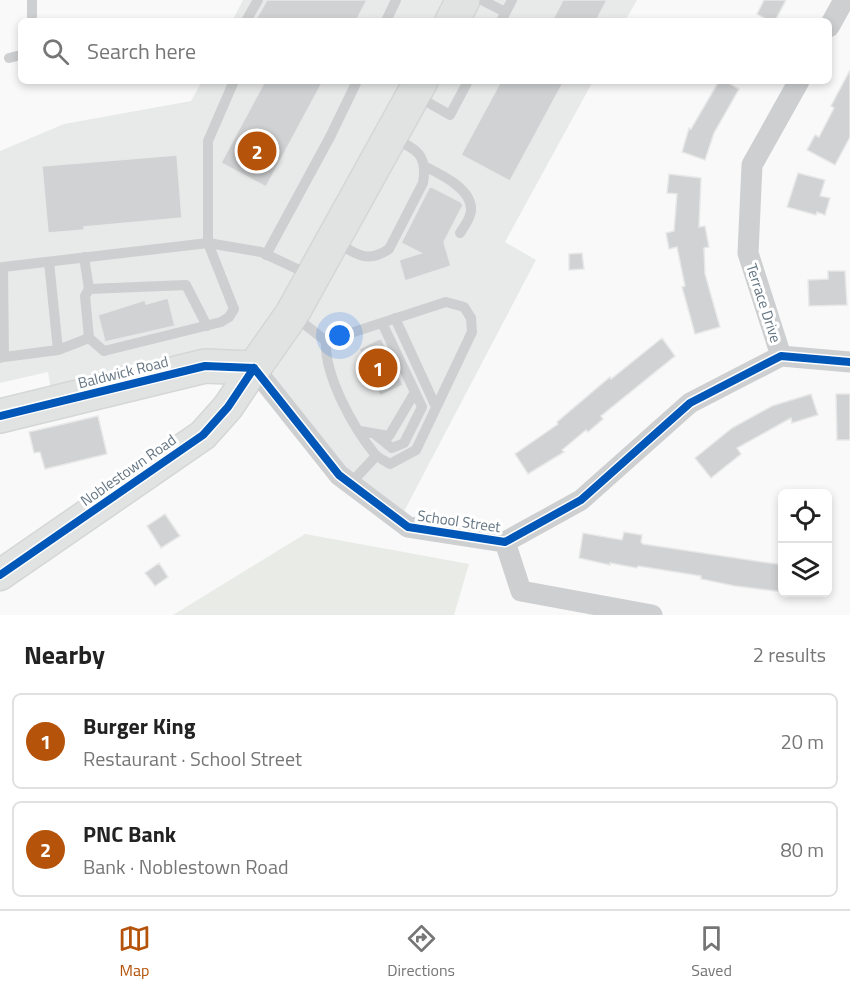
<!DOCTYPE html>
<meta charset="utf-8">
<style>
:root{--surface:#fff;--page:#f6f6f6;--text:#222;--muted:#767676;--line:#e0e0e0;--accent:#b45309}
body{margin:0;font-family:"Titillium Web",sans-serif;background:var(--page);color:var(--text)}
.controls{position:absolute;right:18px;bottom:18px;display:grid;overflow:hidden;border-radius:9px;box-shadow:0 3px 9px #0003}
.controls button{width:54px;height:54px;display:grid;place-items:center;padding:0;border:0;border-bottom:2px solid var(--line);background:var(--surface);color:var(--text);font:30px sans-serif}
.you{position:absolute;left:340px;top:336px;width:21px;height:21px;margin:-15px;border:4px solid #fff;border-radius:50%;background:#1a73e8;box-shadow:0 0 0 9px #1a73e833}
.badge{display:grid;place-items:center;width:39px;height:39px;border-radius:50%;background:var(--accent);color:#fff;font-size:20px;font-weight:700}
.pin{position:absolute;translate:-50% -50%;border:3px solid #fff;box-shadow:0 2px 6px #0006}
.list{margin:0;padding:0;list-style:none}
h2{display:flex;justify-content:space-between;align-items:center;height:78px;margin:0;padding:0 24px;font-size:26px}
h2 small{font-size:20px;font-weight:400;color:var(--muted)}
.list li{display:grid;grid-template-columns:39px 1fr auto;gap:18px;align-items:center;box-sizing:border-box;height:96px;margin:0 12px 12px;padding:0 12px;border:2px solid var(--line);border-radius:9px}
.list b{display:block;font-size:22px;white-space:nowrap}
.list p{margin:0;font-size:20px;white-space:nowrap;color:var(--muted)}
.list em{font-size:20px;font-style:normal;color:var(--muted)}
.icon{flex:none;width:33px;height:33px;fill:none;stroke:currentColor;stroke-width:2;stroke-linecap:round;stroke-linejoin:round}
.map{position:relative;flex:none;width:850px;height:615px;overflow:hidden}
.search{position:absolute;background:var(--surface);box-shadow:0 3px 9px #0003;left:18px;right:18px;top:18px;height:66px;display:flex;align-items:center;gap:15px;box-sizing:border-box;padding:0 21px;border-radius:9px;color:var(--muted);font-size:22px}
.sheet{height:294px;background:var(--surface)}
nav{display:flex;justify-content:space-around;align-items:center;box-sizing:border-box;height:84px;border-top:2px solid var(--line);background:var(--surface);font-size:16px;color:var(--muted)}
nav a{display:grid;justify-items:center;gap:3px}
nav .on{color:var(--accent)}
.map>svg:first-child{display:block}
.built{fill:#e8e9e9}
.green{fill:#e8ebe6}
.building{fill:#d0d2d3;stroke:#e8e8e8;stroke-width:1.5}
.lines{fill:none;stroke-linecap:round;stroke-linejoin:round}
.secondary-casing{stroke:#d5d6d7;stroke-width:33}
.primary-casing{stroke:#d5d6d7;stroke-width:36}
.service{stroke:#cecfd0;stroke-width:10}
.minor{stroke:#cecfd0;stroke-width:21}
.secondary{stroke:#e1e2e2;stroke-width:30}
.primary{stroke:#e1e2e2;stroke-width:33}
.cycleway-casing{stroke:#fff;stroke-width:11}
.cycleway{stroke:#0057b8;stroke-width:8}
.labels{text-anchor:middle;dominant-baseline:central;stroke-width:6;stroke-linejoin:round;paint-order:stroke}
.street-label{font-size:15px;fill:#657683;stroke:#fff}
</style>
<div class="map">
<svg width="850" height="615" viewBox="0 0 850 615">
<rect width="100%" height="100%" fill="#f9f9f9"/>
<path class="built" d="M243,0H637L625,21H232Z
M202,81H593L505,242L536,260L399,521L339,475L254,368L53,403L48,372L0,383V151L64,124L191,101Z"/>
<path class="green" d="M305,534L469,564L454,615H173Z"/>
<path class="building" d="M267,0H367L356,21H255Z
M563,0H607L596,21H552Z
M764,0H786L775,21H769L757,14Z
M850,70V137L835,165L807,150L815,135L819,137L834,108L831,106Z
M265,81H323L266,187L221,163Z
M501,81H564L510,181L461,155Z
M719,81H725L739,89L714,133L705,160L682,152L689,128L691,129Z
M177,155L182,218L84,227V230L48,233L42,166Z
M798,173L825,180L820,196L830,198L825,215L817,212L816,215L787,207Z
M669,174L701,178L699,227L705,226L709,247L704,248L705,274L720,327L695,334L682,287L685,286L677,247L669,249L666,233L674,231L677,194L667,193Z
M430,186L461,202L463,205L444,242L451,266L405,281L399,260L421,253L401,243Z
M582,253L584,269L569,270V254Z
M828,271H845L847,305L809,306L808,280L828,279Z
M168,298L175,326L105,342L98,315L145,300L146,304Z
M381,338L403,385L380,396L359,349Z
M662,338L675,356L601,416L603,419L588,432L586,430L562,450L564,452L528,474L515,454L558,424L557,422L610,377L611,379Z
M811,394L818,415L792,423L791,418L737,448L741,454L711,478L695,458L732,428L772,406Z
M836,394H850V440H837Z
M98,416L107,454L45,469L40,452L34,453L29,432Z
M165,514L180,536L161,548L147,526Z
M624,532L642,535L641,542L643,544L783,565V592L735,586L701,579V576L638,566L637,568L610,563V565L579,558L583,533L622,540Z
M159,563L168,577L155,586L145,573Z"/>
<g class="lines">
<g class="secondary-casing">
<path id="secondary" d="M0,575L203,435L228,407L254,368"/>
</g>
<g class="primary-casing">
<path id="primary" d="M452,21L463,0
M0,416L205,366L254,368L292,314L421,81"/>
</g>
<path class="service" d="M32,0V21
M482,0L505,12
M246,21L258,0
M386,21L396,0
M501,21L512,0
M9,58L21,55
M415,95L450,115L468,81
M424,166C440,174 473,189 471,211C470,219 464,227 460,233
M336,242C356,254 367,264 389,249L423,183C428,154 416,149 393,138
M266,255L330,137L357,81
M84,257L89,289L85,296L89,338L104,351L221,322L229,317L234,309L208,243V141L234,81
M49,262L58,350L89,338
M89,289L186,285L207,326
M446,302L464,307L471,318L472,332L416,450L390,464C385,461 378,458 374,453C353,427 324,375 326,341Z
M294,316L326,341
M395,318L436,407
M4,357L58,350
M0,358L4,357L3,267L208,243L261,252L310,275
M360,431L389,436L415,392L382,323
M376,435L392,448L404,443L422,407L415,392
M350,484L376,456"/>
<path class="minor" d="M829,27L844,0
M781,356L748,253L752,165L799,81
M254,368L339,475L408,527L505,542L581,500L690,403L781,356L850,362
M505,542L521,591L652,615"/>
<use href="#secondary" class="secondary"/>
<use href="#primary" class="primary"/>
<g class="cycleway-casing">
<path id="cycleway" d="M254,368L339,475L408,527L505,542L581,500L690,403L781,356L850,362
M0,416L205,366L254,368
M0,575L203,435L228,407L254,368"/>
</g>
<use href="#cycleway" class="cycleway"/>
</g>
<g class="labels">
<g class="street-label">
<text transform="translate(764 303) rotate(72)">Terrace Drive</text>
<text transform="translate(123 372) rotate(-14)">Baldwick Road</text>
<text transform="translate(128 470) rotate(-35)">Noblestown Road</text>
<text transform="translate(459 521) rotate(8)">School Street</text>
</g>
</g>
</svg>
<div class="controls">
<button><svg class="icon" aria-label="locate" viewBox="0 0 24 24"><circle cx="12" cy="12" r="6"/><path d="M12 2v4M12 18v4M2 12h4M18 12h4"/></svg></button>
<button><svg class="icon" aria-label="layers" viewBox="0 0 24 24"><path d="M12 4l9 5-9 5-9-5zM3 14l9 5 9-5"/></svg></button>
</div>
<div class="you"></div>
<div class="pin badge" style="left:378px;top:368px">1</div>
<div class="pin badge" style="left:257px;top:151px">2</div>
<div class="search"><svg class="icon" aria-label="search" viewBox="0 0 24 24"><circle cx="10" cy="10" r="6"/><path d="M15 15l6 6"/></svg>Search here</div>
</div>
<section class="sheet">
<h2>Nearby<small>2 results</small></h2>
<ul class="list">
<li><span class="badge">1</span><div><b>Burger King</b><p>Restaurant · School Street</p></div><em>20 m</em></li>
<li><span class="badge">2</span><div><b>PNC Bank</b><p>Bank · Noblestown Road</p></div><em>80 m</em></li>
</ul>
</section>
<nav>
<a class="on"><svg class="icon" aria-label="map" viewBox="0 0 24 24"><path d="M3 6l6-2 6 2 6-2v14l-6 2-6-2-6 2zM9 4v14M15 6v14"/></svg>Map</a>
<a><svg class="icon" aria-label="directions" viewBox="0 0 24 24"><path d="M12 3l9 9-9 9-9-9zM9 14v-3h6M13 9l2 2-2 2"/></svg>Directions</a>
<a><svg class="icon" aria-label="saved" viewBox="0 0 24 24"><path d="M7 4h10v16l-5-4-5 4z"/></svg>Saved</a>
</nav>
